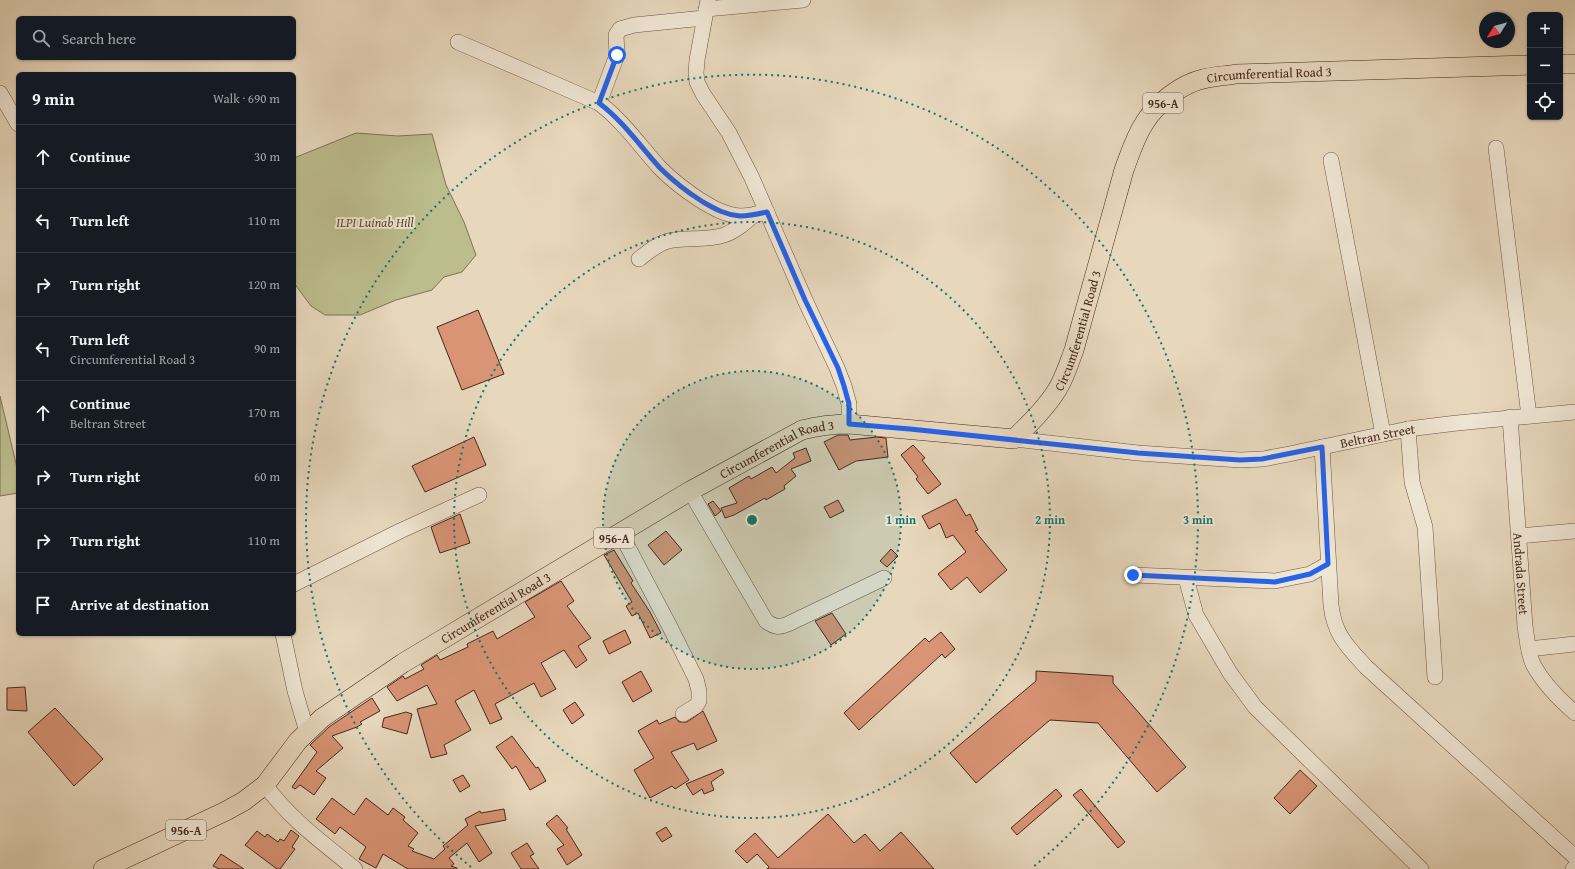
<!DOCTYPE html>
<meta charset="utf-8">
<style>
:root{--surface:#171b24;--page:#242831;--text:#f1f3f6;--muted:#9ea1a6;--line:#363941}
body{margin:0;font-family:"Gentium Book Plus",serif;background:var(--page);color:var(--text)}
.controls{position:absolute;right:12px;top:12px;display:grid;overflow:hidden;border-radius:6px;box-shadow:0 1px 3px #0004}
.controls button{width:36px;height:36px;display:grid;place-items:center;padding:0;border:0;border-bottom:1px solid var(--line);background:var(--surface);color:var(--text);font:20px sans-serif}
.compass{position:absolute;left:1479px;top:12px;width:36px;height:36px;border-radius:50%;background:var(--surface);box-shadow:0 1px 3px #0004;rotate:233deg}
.stop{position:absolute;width:12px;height:12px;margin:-9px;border:3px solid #2563eb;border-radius:50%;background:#fff}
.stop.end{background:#2563eb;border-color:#fff;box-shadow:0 1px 4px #0008}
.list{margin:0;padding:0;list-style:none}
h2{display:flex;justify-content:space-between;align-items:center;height:52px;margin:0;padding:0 16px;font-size:17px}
h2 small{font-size:13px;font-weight:400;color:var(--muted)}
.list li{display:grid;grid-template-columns:26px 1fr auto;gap:12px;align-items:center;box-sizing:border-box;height:64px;padding:0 16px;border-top:1px solid var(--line)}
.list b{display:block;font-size:15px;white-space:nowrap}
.list p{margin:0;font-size:13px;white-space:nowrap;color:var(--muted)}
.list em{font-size:13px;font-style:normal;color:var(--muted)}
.icon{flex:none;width:22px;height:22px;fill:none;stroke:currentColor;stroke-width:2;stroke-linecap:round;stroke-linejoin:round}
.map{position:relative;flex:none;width:1575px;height:869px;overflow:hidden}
.search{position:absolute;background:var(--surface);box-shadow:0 1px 3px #0004;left:16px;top:16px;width:280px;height:44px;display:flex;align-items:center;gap:10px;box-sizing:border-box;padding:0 14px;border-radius:6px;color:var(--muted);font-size:15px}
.panel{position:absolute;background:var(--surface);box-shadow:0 1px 3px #0004;left:16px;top:72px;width:280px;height:564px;border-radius:6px}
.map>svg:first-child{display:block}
.green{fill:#bcbc8c;stroke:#827254}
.building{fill:#d99475;stroke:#47281b}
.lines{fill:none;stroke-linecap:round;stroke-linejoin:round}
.minor-casing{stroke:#6f5443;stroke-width:16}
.major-casing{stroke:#47281b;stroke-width:20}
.minor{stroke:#efe5d3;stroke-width:15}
.major{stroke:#e7d7bc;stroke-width:19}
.route{stroke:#2563eb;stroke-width:5}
.ring{fill:none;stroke:#0f766e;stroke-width:2;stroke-dasharray:2 4}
.labels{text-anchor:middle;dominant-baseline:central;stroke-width:4;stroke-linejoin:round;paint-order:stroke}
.shield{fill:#efe5d3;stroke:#796152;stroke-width:1}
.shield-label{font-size:12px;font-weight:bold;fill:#47281b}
.street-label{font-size:13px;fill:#47281b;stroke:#efe5d3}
.park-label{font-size:13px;font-style:italic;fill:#5e4632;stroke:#efe5d3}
.centre{fill:#0f766e;stroke:#efe5d3;stroke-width:2}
.ring-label{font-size:12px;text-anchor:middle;font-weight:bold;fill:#0f766e;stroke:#efe5d3;stroke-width:4;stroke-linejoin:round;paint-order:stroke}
</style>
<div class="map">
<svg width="1575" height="869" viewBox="0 0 1575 869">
<rect width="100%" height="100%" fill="#e7d7bc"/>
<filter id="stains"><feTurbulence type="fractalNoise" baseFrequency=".005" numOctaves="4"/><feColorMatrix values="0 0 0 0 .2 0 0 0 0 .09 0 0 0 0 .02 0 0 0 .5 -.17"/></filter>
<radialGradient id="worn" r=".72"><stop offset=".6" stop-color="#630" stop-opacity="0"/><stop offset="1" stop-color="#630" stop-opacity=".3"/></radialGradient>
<path class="green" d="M356,133L398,136L432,134L446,185L464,222L476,255L462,272L444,277L432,290L396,300L360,315H325L311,306L294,283V158Z
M0,396L18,472V493L0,496Z"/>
<path class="building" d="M478,310L504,374L462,390L437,327Z
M838,435H848L850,440L876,437L886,438L888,457L856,461L839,470L824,442Z
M474,437L486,465L425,492L412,466Z
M913,445L925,458L922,460L941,484L928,494L916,479L918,477L901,455Z
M806,448L811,461L791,469L796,476L784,486L785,489L766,500L765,498L734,515L725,518L721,508L737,503L729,488L749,476L751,479L772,467L776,473L795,458L793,453Z
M956,499L966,516L970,514L978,530L975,531L1007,570L980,593L967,577L951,590L938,574L966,552L953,535L946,538L940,523L929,529L922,516Z
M838,500L844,511L830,518L824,507Z
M713,501L721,511L715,516L708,504Z
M460,514L470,543L440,553L431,527Z
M666,531L682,550L664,565L648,545Z
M891,549L898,556L887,567L880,561Z
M614,550L633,581L631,583L650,612L661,633L650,638L638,613L632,616L626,606L632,602L604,555Z
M561,581L574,601L567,606L591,638L578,646L587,660L576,668L564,650L541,663L556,689L541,697L534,683L495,704L502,719L490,724L474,690L455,701L471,730L444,745L447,754L431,758L417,709L437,704L427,685L397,701L387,687L403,676L405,679L424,669L421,665L437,655L440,660L468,647L467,644L493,631L497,639L535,617L525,602Z
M832,613L846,634L831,645L815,621Z
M625,630L631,643L609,654L603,641Z
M941,632L955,649L945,658L942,654L859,730L844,713L925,638L929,642Z
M641,671L652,691L633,702L622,682Z
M1036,671L1113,676V683L1186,767L1157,792L1098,723L1050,720L976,783L950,753L1036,681Z
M25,687L27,711L7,710V688Z
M372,698L380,711L360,722L362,724L357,727L332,736L343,748L316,771L326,778L314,795L300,785L295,789L292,787L317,752L310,745L329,727Z
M575,702L584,715L572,724L563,710Z
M55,708L103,759L74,786L28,732Z
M703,711L717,741L697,750L694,743L671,752L689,780L675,789L672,786L650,798L634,770L654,758L638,731L657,720L659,724L675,717L679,722H687Z
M406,712L412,714L407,734L382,727L384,718Z
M512,736L536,768L538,767L546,781L530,790L516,766L512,769L496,747Z
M722,769L724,773L711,782L714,790L704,794L702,789L693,795L686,784Z
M1300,770L1317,786L1290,814L1274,798Z
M463,775L470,786L460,792L453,780Z
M1056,789L1062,796L1017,835L1011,828Z
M1081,789L1125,842L1118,848L1073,795Z
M332,798L354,815L366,798L388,815L393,808L405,817L403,820L418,833L408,846L414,849L412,851L434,859L445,849L443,846L468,825L465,819L480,811L481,813L504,809L506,820L475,826L492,853L479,862L467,843L449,858L454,864L451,866L457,868V869H408L383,854L376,868L359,859L366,847L340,827L335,834L316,819Z
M828,814L854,843L865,834L880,851L901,832L934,869H767L769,867L757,854L747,863L735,851L755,833L778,858Z
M557,815L568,828L566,829L582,855L567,865L557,849L564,845L546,824Z
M666,827L672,836L662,842L656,833Z
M291,830L299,836L292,847L295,849L280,869H277L245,845L257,831L265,837L267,834L278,842L280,839L284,841Z
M527,843L534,854L530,856L539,869H521L511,853Z
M221,854L244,869H219L213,866Z"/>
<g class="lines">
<g class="minor-casing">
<g id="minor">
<path d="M708,0L697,60L696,73L697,82L703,94L729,133L752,178L805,300L837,368L844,386L849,404V424"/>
<path d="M706,9L803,0"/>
<path d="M458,42L599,103C623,121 640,146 660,168C672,180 686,191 700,200C713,208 725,215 740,216C749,216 758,214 767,212"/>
<path d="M0,93L18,124"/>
<path d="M599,103L617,55L616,35L620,29L634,25L704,18"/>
<path d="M1496,148L1529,416"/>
<path d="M1331,160L1383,434"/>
<path d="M639,259C648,252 657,244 668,241C686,237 706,241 724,235C736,231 746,222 755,214"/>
<path id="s1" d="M1510,417L1525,626C1527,639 1528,655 1534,666C1544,684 1560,700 1575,713"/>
<path d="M1408,429L1412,482L1425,527L1435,677"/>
<path id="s2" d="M1014,439L1138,453L1240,460L1263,459L1289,454L1408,429L1457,423L1575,412"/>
<path d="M1322,447L1331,605C1334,634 1347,646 1366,667L1575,857"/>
<path d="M690,491L766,621C774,627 779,628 788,624L884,578"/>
<path d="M621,534L670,627L696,679L699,691V701L696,706L683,714"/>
<path d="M1519,536L1575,531"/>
<path d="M1133,575L1275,581L1310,574L1328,564"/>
<path d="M1186,578L1196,615L1230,673L1255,707L1421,869"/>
<path d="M294,584L400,531L479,495"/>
<path d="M283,634L295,691L307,732"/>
<path d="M1529,649L1575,644"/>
<path d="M265,785C290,819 323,843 355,869"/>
<path d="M1573,869L1575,868"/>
</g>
</g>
<g class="major-casing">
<g id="major">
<path d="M1560,64H1575"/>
<path id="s3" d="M103,869L226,811L244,801L265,785L298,741L322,718L403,663L690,491L802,430C818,426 832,424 849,424L1014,439C1029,424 1045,409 1057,390C1065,377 1069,363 1074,350L1124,170C1130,154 1135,137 1145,122C1157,103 1181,84 1203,79C1214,76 1226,76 1236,74L1530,65"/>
</g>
</g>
<use href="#minor" class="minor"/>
<use href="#major" class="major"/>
</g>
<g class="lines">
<path class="route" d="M617,55L599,103C623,121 640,146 660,168C673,181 687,192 703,202C715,209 726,215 740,216C749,216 758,214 767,212L805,300L838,368L844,386L849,404V424L910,429L1138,453L1240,460L1262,459L1322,447L1328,564L1310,574L1275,582L1133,575"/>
</g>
<circle cx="752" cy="520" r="149" fill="#0f766e" fill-opacity=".12"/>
<g class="ring">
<circle cx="752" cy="520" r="149"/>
<circle cx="752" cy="520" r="298"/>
<path d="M471 867A446 446 0 1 1 1033 867"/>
</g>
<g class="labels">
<g class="shield">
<rect x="1143" y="93" width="40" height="20" rx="3"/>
<rect x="594" y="528" width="40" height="20" rx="3"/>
<rect x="166" y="820" width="40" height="20" rx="3"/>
</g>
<g class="shield-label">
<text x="1163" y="103">956-A</text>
<text x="614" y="538">956-A</text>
<text x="186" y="830">956-A</text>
</g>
<g class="street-label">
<text stroke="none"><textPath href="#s3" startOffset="1533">Circumferential Road 3</textPath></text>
<text stroke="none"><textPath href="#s3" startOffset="1173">Circumferential Road 3</textPath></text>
<text stroke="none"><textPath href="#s2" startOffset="367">Beltran Street</textPath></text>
<text stroke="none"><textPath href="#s3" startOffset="801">Circumferential Road 3</textPath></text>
<text stroke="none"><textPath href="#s1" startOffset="157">Andrada Street</textPath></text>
<text stroke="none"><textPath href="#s3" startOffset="477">Circumferential Road 3</textPath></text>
</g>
<g class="park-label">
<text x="375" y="222">ILPI Luinab Hill</text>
</g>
</g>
<circle cx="752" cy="520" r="6" class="centre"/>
<g class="ring-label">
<text x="901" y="524">1 min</text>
<text x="1050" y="524">2 min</text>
<text x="1198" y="524">3 min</text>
</g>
<rect width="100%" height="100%" filter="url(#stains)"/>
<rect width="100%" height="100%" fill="url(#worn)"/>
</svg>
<div class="controls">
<button>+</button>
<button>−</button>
<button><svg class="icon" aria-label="locate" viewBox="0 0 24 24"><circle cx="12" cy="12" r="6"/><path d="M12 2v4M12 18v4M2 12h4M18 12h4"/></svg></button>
</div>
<svg class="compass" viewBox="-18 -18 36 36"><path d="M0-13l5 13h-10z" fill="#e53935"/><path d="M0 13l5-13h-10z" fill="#9ea1a6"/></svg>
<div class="stop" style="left:617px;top:55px"></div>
<div class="stop end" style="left:1133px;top:575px"></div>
<div class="search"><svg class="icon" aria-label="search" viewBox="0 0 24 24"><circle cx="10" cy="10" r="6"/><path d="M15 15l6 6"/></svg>Search here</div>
<section class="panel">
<h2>9 min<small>Walk · 690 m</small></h2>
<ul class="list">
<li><svg class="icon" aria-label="ahead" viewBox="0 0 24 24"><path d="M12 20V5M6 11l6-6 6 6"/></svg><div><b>Continue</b></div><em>30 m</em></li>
<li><svg class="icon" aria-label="left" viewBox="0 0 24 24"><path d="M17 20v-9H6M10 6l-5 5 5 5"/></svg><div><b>Turn left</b></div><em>110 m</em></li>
<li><svg class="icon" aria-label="right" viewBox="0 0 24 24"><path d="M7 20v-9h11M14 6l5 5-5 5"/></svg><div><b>Turn right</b></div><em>120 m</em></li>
<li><svg class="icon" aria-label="left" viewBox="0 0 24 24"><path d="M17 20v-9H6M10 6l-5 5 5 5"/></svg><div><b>Turn left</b><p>Circumferential Road 3</p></div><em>90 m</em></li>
<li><svg class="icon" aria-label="ahead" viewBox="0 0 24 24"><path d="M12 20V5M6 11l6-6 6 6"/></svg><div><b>Continue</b><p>Beltran Street</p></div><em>170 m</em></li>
<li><svg class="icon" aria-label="right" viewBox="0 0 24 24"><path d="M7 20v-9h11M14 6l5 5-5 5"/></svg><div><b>Turn right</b></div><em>60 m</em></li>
<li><svg class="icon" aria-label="right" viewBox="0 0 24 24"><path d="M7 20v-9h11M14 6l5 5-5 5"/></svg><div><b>Turn right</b></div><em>110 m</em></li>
<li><svg class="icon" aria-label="arrive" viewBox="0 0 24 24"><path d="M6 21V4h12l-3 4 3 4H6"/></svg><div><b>Arrive at destination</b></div></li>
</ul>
</section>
</div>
